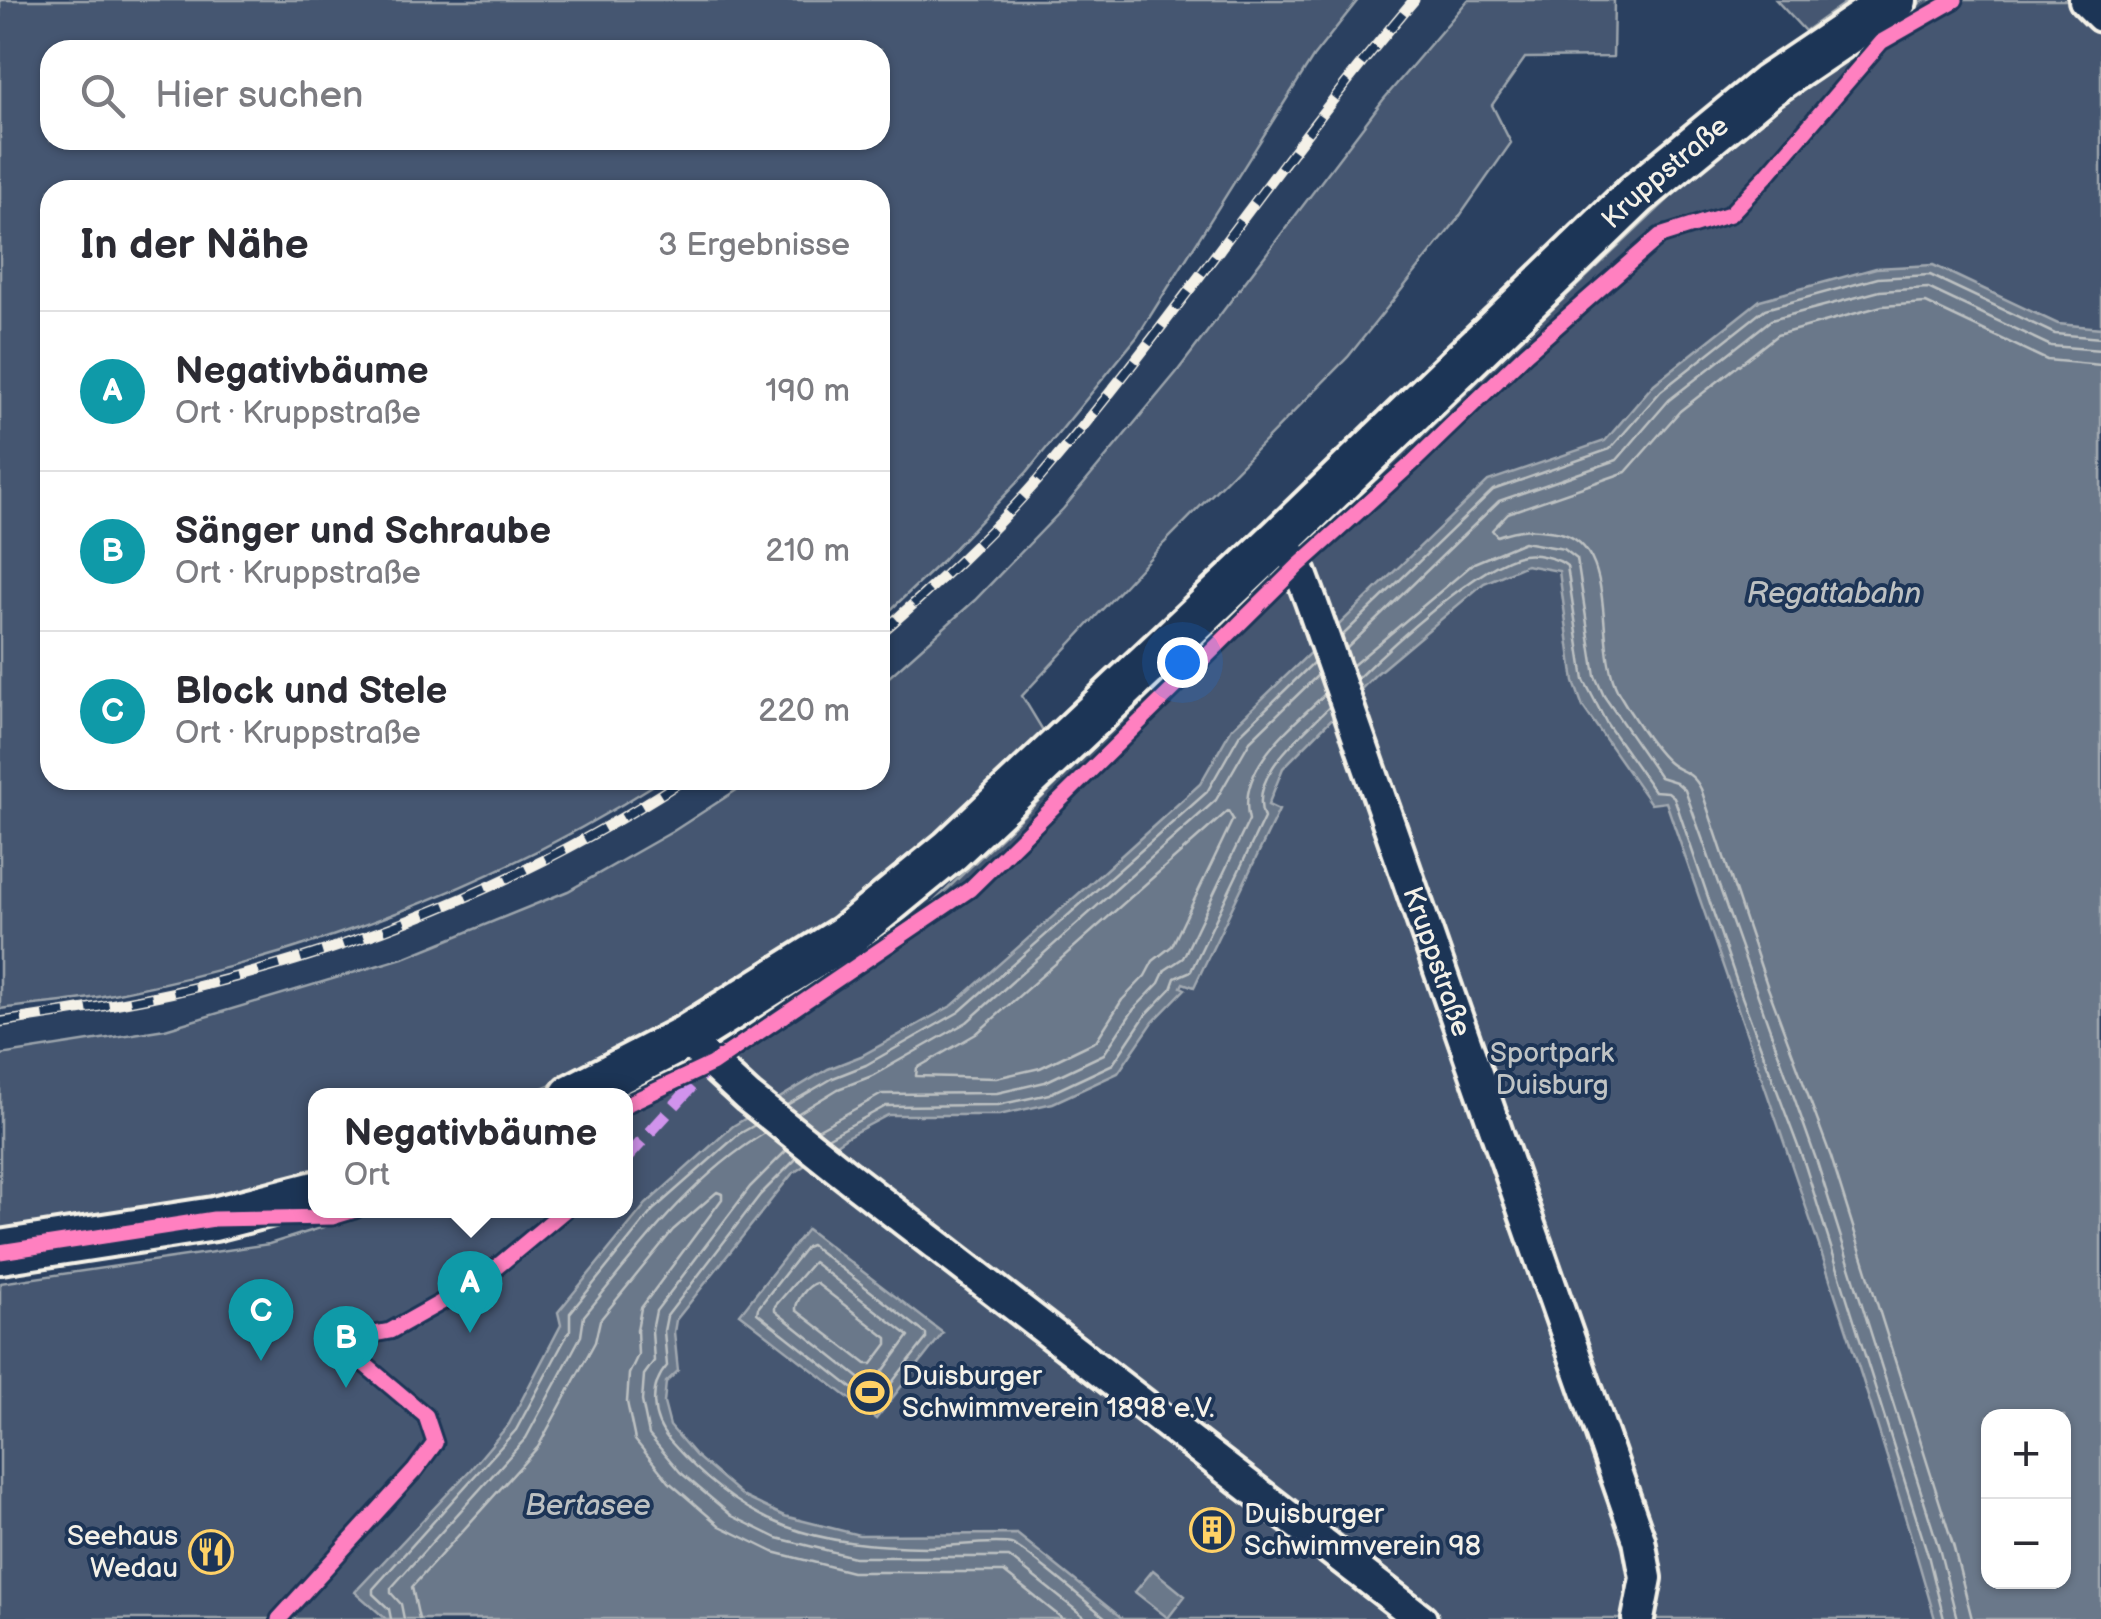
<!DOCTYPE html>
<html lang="de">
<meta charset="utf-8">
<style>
:root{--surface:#fff;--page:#f2f2f3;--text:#2b2b33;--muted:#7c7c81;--line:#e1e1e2;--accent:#8a764a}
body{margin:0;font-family:"Balsamiq Sans",sans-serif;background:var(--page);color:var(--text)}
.controls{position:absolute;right:30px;bottom:30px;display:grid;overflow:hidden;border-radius:20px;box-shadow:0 2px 8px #0004}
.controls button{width:90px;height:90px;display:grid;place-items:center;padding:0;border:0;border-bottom:2px solid var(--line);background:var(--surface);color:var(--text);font:50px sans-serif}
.you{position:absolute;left:1182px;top:662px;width:35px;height:35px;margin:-25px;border:8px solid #fff;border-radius:50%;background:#1a73e8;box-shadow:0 0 0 15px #1a73e833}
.badge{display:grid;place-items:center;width:65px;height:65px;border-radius:50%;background:var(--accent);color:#fff;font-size:32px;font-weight:700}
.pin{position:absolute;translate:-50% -82px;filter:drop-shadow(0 2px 5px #0008)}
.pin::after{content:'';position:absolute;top:52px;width:35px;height:30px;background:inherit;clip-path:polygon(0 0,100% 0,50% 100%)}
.popup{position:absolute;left:308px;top:1088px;width:325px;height:130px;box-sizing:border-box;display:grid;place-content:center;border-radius:20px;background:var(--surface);filter:drop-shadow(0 2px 8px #0005);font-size:32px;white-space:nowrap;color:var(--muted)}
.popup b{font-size:38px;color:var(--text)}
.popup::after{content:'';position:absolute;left:50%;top:100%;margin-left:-20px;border:20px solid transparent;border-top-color:var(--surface)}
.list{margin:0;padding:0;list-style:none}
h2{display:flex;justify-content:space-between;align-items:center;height:130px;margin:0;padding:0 40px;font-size:42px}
h2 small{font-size:32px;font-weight:400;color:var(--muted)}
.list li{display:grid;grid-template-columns:65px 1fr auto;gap:30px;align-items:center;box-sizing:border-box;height:160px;padding:0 40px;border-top:2px solid var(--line)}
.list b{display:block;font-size:38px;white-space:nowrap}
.list p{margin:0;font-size:32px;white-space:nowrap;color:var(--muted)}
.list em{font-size:32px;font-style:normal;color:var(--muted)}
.icon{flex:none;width:55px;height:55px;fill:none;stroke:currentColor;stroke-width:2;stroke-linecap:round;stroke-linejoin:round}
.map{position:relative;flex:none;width:2101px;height:1619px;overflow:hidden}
.search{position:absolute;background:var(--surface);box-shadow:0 2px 8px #0004;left:40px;top:40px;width:850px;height:110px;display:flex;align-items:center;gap:25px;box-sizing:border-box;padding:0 35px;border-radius:30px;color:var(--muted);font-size:38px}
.panel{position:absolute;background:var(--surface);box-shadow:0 2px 8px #0004;left:40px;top:180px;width:850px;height:610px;border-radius:30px}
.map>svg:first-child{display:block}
.green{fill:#445771;stroke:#9ca4ac;stroke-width:2.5;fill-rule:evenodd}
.water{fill:#6a788a;stroke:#a1a8b0;stroke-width:2.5;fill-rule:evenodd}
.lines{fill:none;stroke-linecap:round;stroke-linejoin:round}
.shore{stroke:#bdc1c2;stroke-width:2.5}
.street-casing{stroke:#f4f1e8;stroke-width:38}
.secondary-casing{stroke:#f4f1e8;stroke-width:50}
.street{stroke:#1d3557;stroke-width:30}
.secondary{stroke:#1d3557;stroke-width:42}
.rail-casing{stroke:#f4f1e8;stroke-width:11}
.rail{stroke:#1d3557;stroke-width:8;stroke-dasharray:22;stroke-linecap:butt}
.quiet{stroke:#d193ec;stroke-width:12;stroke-dasharray:25 12;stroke-linecap:butt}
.cycleway-casing{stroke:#1d3557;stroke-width:21}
.cycleway{stroke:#ff80c0;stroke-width:15}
.labels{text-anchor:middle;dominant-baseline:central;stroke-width:8;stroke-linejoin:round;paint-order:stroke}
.street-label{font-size:28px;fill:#f4f1e8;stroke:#1d3557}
.park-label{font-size:28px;fill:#bfc3c4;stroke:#1d3557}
.poi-label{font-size:28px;fill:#f4f1e8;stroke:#1d3557;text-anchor:start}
.water-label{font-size:30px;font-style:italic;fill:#bdc1c2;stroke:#1d3557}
</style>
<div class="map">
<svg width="2101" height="1619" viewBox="0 0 2101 1619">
<rect width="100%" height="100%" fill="#2a4060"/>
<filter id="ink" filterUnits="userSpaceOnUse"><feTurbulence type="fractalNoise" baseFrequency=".01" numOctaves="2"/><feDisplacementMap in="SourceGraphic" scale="20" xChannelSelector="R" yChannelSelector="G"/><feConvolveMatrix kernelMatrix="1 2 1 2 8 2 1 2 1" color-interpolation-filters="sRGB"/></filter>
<g filter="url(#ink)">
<path class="green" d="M0,0H1358L1313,57L1137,337L1027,472L942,561L880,620V190H50V780H662C496,886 306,956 113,994C76,1002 37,1004 0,1009ZM50,50H880V140H50Z
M1468,0H1614L1613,57L1525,58L1492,105L1511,143L1457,220L1348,357L1164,543L1022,696L1047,737L939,838L833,923L676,1023L576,1074L525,1095L315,1096V1175L245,1194L0,1233V1055L165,1029L406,957L568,891L672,832L752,780H880V685L975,600L1063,509L1176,373L1383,100Z
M1776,0H1849L1805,31Z
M1926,0H2101V1619H0V1283L269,1244L375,1211L625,1210V1113L650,1102L909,926L1314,535L1753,119L1884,23ZM1988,1416H2064V1582H1988Z"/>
<path class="water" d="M1933,265L2058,324L2101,328V1619H1935C1857,1343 1760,1073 1666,802L1651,804L1583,707L1574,682L1559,571L1526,565L1484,583L1375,675L1283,768L1268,805L1279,810L1194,987L1183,983L1181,987L1185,989L1153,1022L1118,1073L1053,1103L999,1115H888L848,1136L792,1174L676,1320L674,1332L678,1371L666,1382L664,1403L670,1426L696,1456L744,1497L784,1516L859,1535L1017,1534L1123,1619H386L355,1592L471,1469L509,1424L561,1325L558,1312L646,1204L733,1126L828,1069L861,1056L953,1005L1102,873L1200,784L1232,728L1488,481L1605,441L1654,384L1760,300L1876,268ZM1988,1416H2064V1582H1988Z
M807,1229L943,1333L876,1419L740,1314Z
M1153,1570L1185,1596L1168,1618L1135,1592Z"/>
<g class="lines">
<path class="shore" d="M1342,636L1493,490L1610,449L1661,391L1765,309L1878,278L1930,275L2055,334L2101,338
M1346,649L1499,501L1617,460L1669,400L1771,320L1880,291L1928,288L2051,346L2101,350
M1352,666L1474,563L1524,542L1564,549L1577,559L1595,676L1604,696L1660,777L1676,782L1685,790L1817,1162L1940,1552L1957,1619
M1357,679C1389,647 1480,563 1523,555C1535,553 1558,558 1567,566L1584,680L1607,724L1654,791L1668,792L1674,797L1742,997L1805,1165L1928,1555L1944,1619
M1228,811L1233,819L1172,946L1153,961L1145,976L1122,1000L1096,1041L1040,1068L996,1078L916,1076L917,1068L976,1034Z
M787,1105L833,1078L866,1065L959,1012L1207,792L1240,734L1314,662
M797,1114L838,1089L872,1076L967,1022L1216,800L1250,741L1318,675
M817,1130L882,1094L997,1093L1045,1082L1104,1054L1134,1009L1159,983L1165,970L1183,958L1249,820C1236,768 1292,726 1325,694
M827,1138L886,1106L998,1105L1049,1094L1113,1064L1145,1016L1171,989L1175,978L1191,971L1264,818C1247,776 1302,735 1329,707
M787,1150L750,1187L656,1311L652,1331L654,1361L644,1375L642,1401L649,1435L680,1472L732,1516L777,1538L854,1557H1009L1087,1619
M797,1158L760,1195L667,1316L664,1331L667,1366C648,1387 651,1420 670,1441C746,1528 816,1546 927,1547C950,1547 992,1540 1011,1544C1023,1547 1092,1607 1107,1619
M811,1245L926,1334V1339L876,1403L870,1402L757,1313L758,1308L806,1247Z
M813,1262L909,1336L873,1385H868L775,1311V1306Z
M816,1283L887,1338V1344L872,1364H866L796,1310C795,1301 808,1285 816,1283Z
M391,1619L389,1609L373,1594V1589L516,1430L570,1330V1313L653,1210L739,1134L755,1125
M404,1619L401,1604L391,1593V1588L526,1438L581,1336L584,1316C638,1250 691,1177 765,1133
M419,1619L412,1587L538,1447L595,1342L600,1320L673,1230L717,1192L722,1194V1199L641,1308L637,1330L638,1355L629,1374L627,1402L635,1440L669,1482L720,1526L773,1552L852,1572H1004L1063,1619
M1972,1619L1954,1548L1831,1157L1768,988L1701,789C1691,769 1679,773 1667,761C1651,746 1629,711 1618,692C1593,645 1621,543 1556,532C1533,528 1519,528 1497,536L1492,530L1508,513L1626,472L1680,411L1777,335L1882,306L1926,303L2047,360L2101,365"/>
<g class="street-casing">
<g id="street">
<path d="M2085,0L2101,16"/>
<path id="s1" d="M1281,538L1298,566L1311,601L1639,1540L1646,1578L1638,1619"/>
<path d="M684,1038L748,1097L846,1175L1421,1619"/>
</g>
</g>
<g class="secondary-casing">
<g id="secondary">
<path id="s2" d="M572,1096L684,1038L845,937L951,850L1281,538L1637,194L1768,86L1895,0"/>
<path d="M0,1252L214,1219L315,1193"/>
</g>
</g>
<use href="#street" class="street"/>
<use href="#secondary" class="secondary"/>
<g class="rail-casing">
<path id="rail" d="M880,634C935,585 990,535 1038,480C1171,326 1282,155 1414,0
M0,1022C75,1011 150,1000 224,980C385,939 544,871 683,780"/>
</g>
<use href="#rail" class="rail"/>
<path class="quiet" d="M625,1160L702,1075"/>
<g class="cycleway-casing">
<path id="cycleway" d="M625,1105L712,1064L970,889L1298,566L1411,464L1526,353L1660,236L1730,214L1767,175L1881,42L1955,0
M0,1252L214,1219L332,1217L355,1210
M337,1341L390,1331L481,1280L565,1210
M279,1619L415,1470L435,1443L426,1416L337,1341"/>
</g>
<use href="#cycleway" class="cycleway"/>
</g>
</g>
<defs>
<g id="stadium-ring" transform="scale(2.25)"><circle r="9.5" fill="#1d3557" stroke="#ffd166" stroke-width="1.5"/><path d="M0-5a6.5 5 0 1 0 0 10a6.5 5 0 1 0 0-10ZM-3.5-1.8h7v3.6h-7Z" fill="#ffd166"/></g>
<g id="building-ring" transform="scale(2.25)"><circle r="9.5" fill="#1d3557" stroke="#ffd166" stroke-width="1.5"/><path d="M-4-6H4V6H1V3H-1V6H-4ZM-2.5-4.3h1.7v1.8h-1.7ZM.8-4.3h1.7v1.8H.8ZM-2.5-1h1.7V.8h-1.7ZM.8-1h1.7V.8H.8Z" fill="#ffd166"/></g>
<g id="restaurant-ring" transform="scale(2.25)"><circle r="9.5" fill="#1d3557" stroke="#ffd166" stroke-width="1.5"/><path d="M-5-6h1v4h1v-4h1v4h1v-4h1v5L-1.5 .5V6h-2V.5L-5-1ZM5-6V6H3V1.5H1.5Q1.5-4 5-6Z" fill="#ffd166"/></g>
</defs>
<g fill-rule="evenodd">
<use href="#stadium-ring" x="870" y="1392"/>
<use href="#building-ring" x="1212" y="1530"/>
<use href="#restaurant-ring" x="211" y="1552"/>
</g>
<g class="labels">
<g class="street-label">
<text stroke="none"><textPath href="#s2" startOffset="1438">Kruppstraße</textPath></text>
<text stroke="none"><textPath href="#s1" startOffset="452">Kruppstraße</textPath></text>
</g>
<g class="park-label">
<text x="1552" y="1053">Sportpark<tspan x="1552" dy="32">Duisburg</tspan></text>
</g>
<g class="poi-label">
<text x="902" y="1376">Duisburger<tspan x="902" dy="32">Schwimmverein 1898 e.V.</tspan></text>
<text x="1244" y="1514">Duisburger<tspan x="1244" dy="32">Schwimmverein 98</tspan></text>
<text x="178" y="1536" text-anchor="end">Seehaus<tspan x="178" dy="32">Wedau</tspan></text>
</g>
<g class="water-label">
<text x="1834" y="594">Regattabahn</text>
<text x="588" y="1506">Bertasee</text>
</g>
</g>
</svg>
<div class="controls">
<button>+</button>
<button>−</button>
</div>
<div class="you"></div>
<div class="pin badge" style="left:470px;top:1333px;background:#0f9aa8">A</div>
<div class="popup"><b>Negativbäume</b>Ort</div>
<div class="pin badge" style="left:346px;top:1388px;background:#0f9aa8">B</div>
<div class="pin badge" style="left:261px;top:1361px;background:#0f9aa8">C</div>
<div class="search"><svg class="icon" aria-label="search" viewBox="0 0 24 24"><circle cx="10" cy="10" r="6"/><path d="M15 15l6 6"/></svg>Hier suchen</div>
<section class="panel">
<h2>In der Nähe<small>3 Ergebnisse</small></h2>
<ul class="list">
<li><span class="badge" style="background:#0f9aa8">A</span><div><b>Negativbäume</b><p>Ort · Kruppstraße</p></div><em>190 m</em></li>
<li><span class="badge" style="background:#0f9aa8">B</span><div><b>Sänger und Schraube</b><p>Ort · Kruppstraße</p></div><em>210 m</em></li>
<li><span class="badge" style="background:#0f9aa8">C</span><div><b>Block und Stele</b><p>Ort · Kruppstraße</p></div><em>220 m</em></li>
</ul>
</section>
</div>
